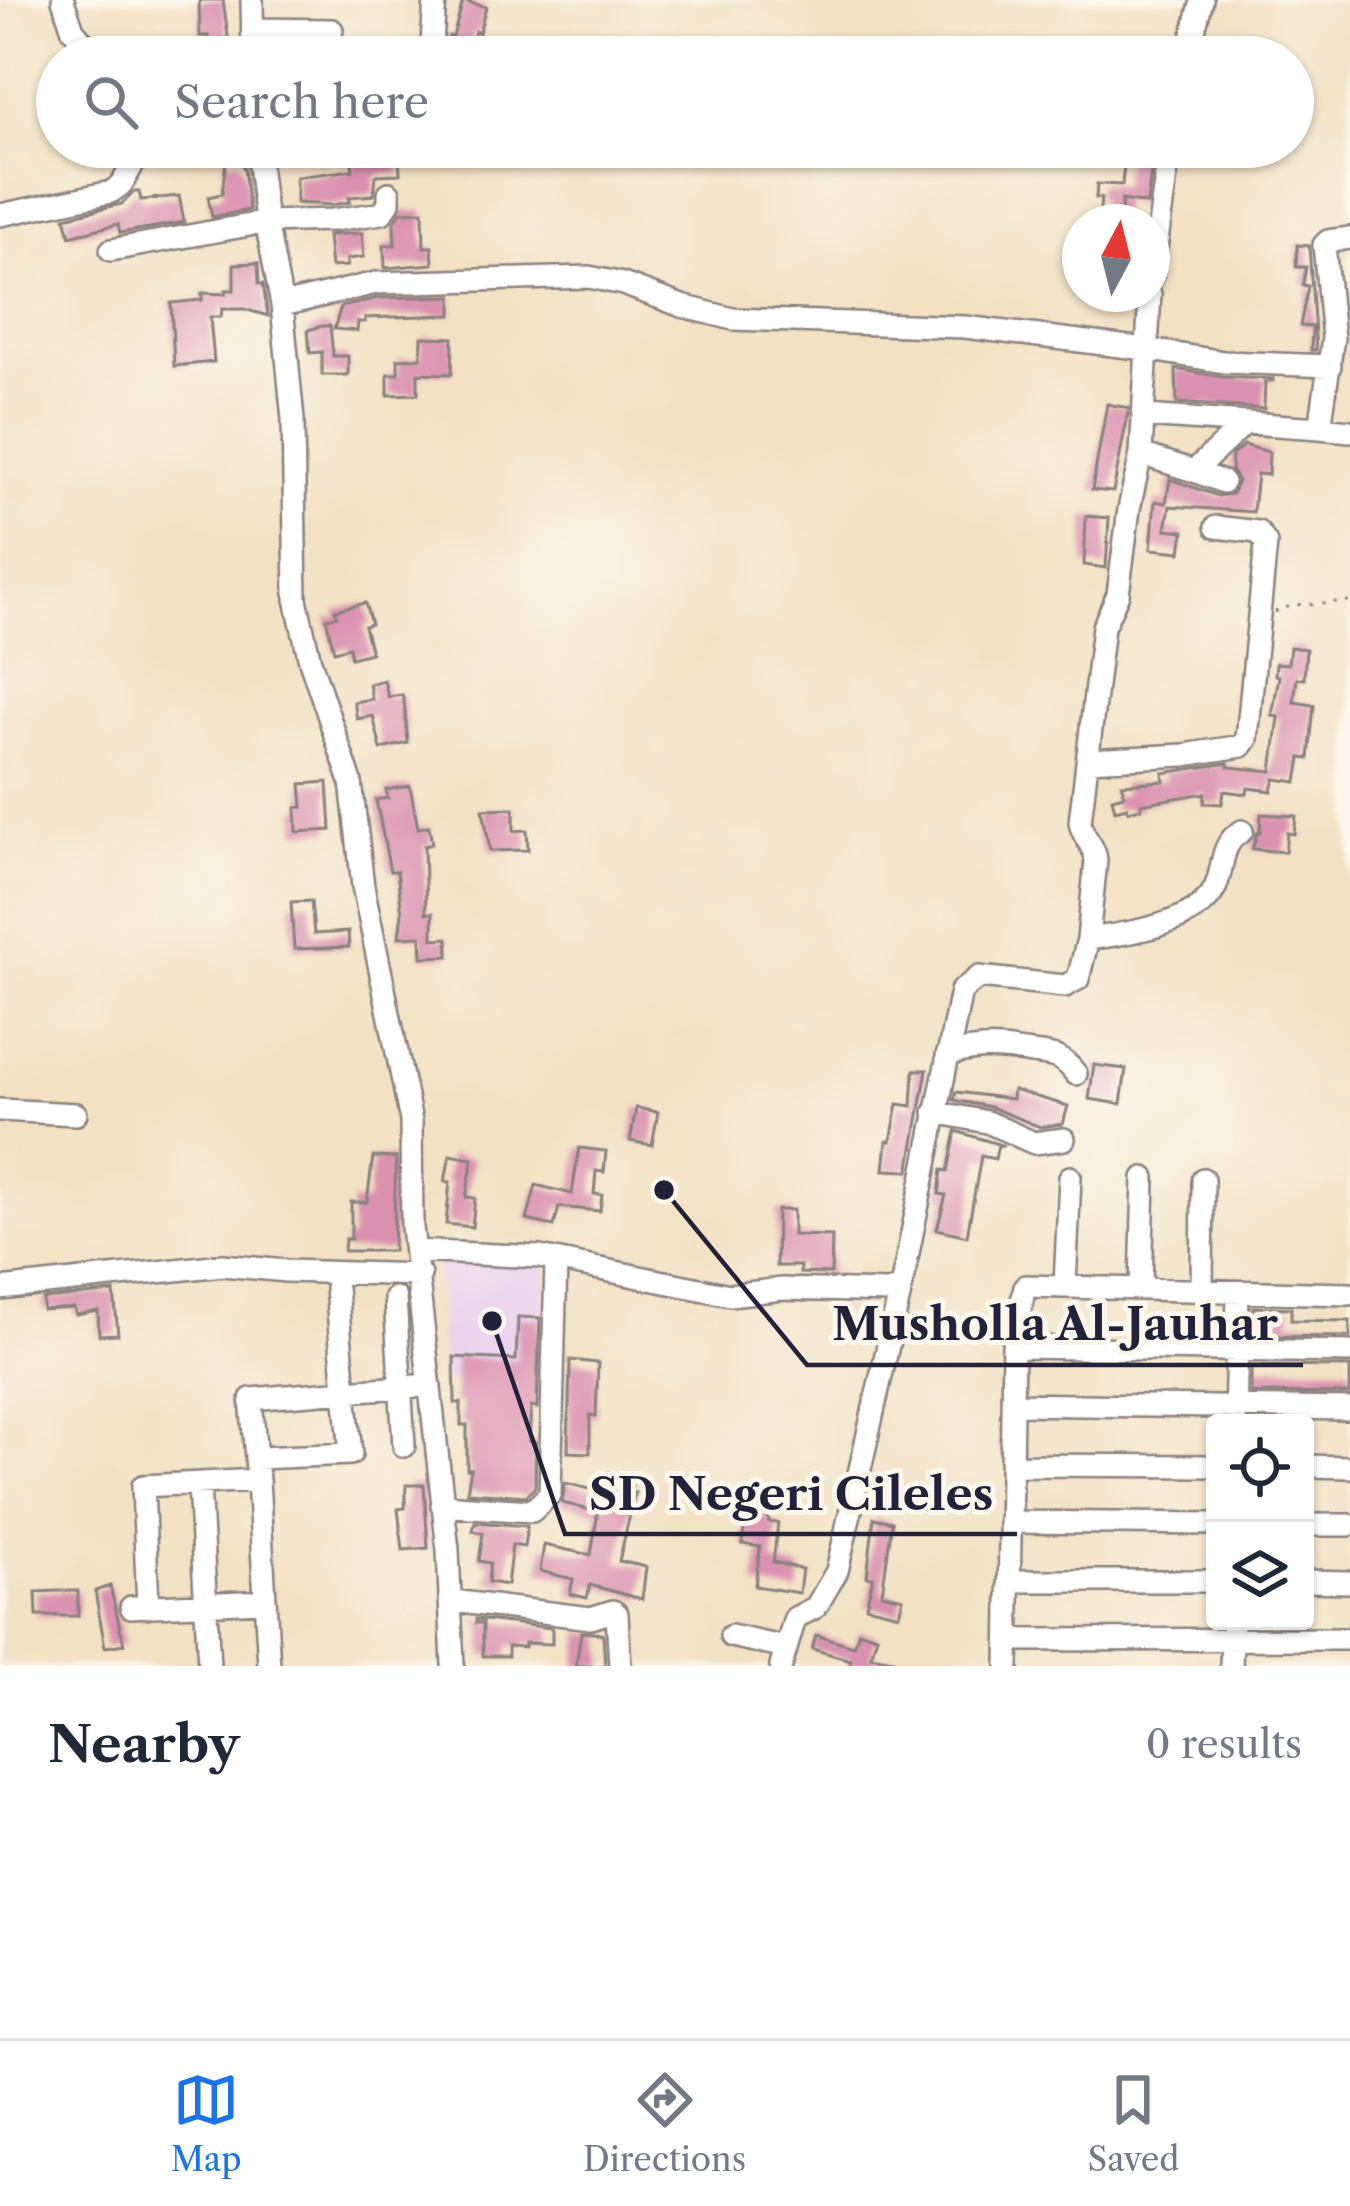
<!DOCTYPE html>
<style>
:root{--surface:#fff;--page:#f2f2f3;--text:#1f2937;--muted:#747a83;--line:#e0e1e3;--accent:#1a73e8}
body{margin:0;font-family:"Libre Caslon Text",serif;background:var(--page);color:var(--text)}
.controls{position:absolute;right:36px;bottom:36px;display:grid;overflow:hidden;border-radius:12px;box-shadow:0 3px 9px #0004}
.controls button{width:108px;height:108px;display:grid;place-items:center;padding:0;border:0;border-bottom:3px solid var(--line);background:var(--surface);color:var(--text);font:60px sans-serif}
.compass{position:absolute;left:1062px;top:204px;width:108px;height:108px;border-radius:50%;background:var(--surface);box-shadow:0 3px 9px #0004;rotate:7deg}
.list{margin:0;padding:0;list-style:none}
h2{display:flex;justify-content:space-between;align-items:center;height:156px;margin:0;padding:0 48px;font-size:51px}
h2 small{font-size:39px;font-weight:400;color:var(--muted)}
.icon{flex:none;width:66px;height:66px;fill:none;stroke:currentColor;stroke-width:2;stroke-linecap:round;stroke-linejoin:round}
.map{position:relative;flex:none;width:1350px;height:1666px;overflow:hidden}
.search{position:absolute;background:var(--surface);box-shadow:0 3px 9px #0004;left:36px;right:36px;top:36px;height:132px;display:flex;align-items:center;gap:30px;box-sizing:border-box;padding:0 42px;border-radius:66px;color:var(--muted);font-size:45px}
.sheet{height:372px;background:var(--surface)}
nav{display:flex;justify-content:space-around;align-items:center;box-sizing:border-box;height:168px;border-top:3px solid var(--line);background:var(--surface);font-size:33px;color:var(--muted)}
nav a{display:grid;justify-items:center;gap:6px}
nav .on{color:var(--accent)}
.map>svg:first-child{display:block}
.built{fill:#e9d2ed}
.building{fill:#db91b0}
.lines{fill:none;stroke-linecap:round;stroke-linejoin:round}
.minor-casing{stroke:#8a827f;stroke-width:26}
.path{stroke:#8a827f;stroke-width:3;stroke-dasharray:3 9;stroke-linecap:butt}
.minor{stroke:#fff;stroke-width:21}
.leader{fill:none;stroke:#22223b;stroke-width:4.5}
.callout-dot{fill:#22223b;stroke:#fbf7ec;stroke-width:4.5}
.callout-label{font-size:45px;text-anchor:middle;font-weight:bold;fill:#22223b;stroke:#fbf7ec;stroke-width:10;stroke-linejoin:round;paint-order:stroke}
</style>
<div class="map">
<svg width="1350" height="1666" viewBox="0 0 1350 1666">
<rect width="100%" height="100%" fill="#fbf7ec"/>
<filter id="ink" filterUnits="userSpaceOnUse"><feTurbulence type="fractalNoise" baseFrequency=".00833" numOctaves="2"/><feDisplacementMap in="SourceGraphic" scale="24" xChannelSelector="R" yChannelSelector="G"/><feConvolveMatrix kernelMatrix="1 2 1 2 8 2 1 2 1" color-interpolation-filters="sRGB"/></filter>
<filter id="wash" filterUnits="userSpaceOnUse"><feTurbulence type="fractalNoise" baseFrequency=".004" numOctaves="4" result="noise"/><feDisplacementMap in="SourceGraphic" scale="48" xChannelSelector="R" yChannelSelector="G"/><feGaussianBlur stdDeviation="2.7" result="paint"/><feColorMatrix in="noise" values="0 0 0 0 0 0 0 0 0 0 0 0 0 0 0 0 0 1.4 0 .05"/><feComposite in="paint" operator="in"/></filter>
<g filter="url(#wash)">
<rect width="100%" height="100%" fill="#f2e1c3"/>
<path class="built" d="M546,1260L545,1386L442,1381L437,1262Z"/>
<g id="blocks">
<path class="building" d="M199,0H223L228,36L224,57H204L208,36H200Z
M463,1L486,7L479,33L475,31L470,57H446L449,36L453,37Z
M374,153V158L399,157L400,174L376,175L374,195L349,197L350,202L332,205L296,203V177L353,170L351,155Z
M1125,155L1153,158L1147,204L1122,200L1120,221L1099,219L1101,198H1096L1097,184L1122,185Z
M226,160L240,162L244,169L249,210L212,217L208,197L222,194Z
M134,192H139L141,200L179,196L184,222L120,233L118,224L70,236L65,217L122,204Z
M423,211L424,247H432L433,264L385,268L384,245H395L394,222L401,212Z
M362,233L364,257L347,259V266L331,267L328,235Z
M1297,245L1309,246L1316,350H1311L1312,327L1300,326L1308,286L1303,285L1306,267H1296Z
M258,263L259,284H263L268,316L244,309H222L221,317H210L214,362L174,366L171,303L202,300V293L226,294V290H234V264Z
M452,296V315L365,318V322H358L357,331L334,329L341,307L378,298Z
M322,326H330L333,356H348V375H322V352L310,353L308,330Z
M422,337L453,338L452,374L418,373V394L388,395V374H398V359L421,358Z
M1176,369L1223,377L1273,379V381H1265L1264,409L1177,403Z
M1107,404L1129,408L1113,492L1092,490Z
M1244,445L1269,452L1268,475L1257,474L1253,512L1170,506L1166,529L1184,531L1181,552L1151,549L1155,501L1166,503L1170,479L1218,496L1232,494L1238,481L1231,470L1232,455Z
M1086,516L1109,518L1106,568L1084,565Z
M365,603L371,624L364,626L371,653L351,658L349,647L334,651L326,618L337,616L335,610Z
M1290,647L1306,649L1304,679L1297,678L1294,702L1314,705L1309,759L1301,758L1297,782L1275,779L1272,791L1248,788L1247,794L1224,791L1222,804L1204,803L1205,793L1141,804V808L1128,811L1127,807L1115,810L1112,798L1124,795L1122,784L1164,781L1163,773L1228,763V767L1272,771L1279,717L1272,716L1279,676L1275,675L1276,663L1288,664Z
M384,680L388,697L402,695L404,700L408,743L381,749L373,716L357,719L354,702L372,699L369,684Z
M328,782L331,830L297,832L296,808L303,807L301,784Z
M410,786L418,828L429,826L432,844L424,846L426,913H433V939L448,938L449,956L422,957L421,936L399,937L402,913L397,871H390L376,800L388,798L386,790Z
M514,808V831L527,830L528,850L490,851L483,809Z
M1261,814L1296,816L1294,834L1287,833L1285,852L1252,849L1257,833H1260Z
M311,901L314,934L348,932L349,947L294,949L291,902Z
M1094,1065L1126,1069L1121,1104L1089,1099Z
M914,1070H927L909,1171L884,1170L887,1141H891L898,1104L912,1106Z
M1013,1090L1068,1106L1063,1124L1040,1127L990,1107L954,1100L956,1092L1012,1099Z
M636,1108L658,1112L652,1145L630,1141Z
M956,1131L1004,1146L998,1145L995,1159L981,1156L967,1236L937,1229L946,1195L939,1194L942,1170L948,1171Z
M579,1148L606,1151L604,1172L596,1171L594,1194L602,1195L600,1211L559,1207L554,1226L527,1220L536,1185L572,1194Z
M450,1155L473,1159L466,1197L475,1198L472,1227L446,1224L450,1182L445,1181Z
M373,1157L396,1158L393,1251H344L345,1239H351V1202H367Z
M777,1210H793V1235L832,1236L831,1274L800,1273V1266H776Z
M114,1292L118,1334L99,1335L98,1311L76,1315L74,1308L43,1310V1299Z
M1253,1307L1291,1308V1320L1350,1321V1337L1252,1336Z
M518,1317L540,1318L537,1408L531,1407L529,1441L536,1442L535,1487L526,1496L467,1492L471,1469H467V1425H461V1403H455L454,1357L516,1360Z
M570,1360L598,1363L596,1416L590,1415V1453L568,1452Z
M1251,1366L1350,1367V1394L1251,1393Z
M607,1472L633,1475L631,1493H635L619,1561L646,1567L642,1599L590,1585L587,1598L570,1594L573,1579L540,1571L544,1545L591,1555L598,1512L562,1503L565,1483L603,1492Z
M406,1485H424L428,1548L403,1550L398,1509L405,1508Z
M747,1508L769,1510L768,1522L778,1523L773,1562L802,1569L799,1593L755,1586L760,1547L742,1544Z
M874,1518L892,1522L882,1593L903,1598L899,1614L866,1606L873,1577L867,1576Z
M475,1522L527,1526L524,1547L512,1545L507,1585L488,1582L490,1563L479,1561L483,1533L473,1531Z
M110,1586L124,1644L105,1647L95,1591Z
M58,1591H78V1616H37L36,1592Z
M476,1619L552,1628V1644L525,1643V1647L508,1646V1656H483V1623H476Z
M859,1631L877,1636L871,1656L893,1660V1666H849L851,1660L812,1649L816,1635L854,1646Z
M581,1632L603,1634L605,1666H576Z"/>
</g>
</g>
<g filter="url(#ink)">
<use href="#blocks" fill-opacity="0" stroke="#8a827f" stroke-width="3"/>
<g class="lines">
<g class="minor-casing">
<path id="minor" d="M63,0L73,30L96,57
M252,0L253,57
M254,29L332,30
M431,57L435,0
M1187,57L1202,0
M249,147L259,164L266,222L282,305L293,420L296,599L310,661L351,782L363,886L411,1121L412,1227L448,1550L453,1666
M0,215L111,192L121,185L143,147
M111,250L266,222L333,220L382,213L389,203V193
M1152,277L1170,147
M282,305L376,283L589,277L623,284L682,306L733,319L965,327L1145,349L1224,362L1330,366
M1145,416L1320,428L1333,338L1324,245L1328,241L1350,238
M1320,428L1350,431
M1141,454L1194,471L1243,425
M1194,471L1223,482
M1089,760L1184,755L1242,746L1247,739L1266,543L1258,532L1216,527
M1088,939C1124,934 1197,925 1215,888C1225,866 1219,844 1242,831
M947,1055C977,1047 995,1047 1025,1052C1048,1056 1060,1052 1076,1074
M0,1110L76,1114
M935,1112L987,1122L1034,1143L1064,1139
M415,1251L540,1257L730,1295L782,1289L887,1292L901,1288L961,991L979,977L1065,986L1078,979L1088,939L1096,860C1095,845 1082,838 1080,822L1103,627L1118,594L1129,509L1141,454L1150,294
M1065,1286L1070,1177
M1141,1288L1144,1178
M1202,1288L1203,1179
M0,1289L222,1265L286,1271L420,1275
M395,1298L404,1446
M1013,1347L1350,1352
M1012,1404L1350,1409
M1235,1423L1238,1292
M256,1458L251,1399L345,1391L336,1287
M1011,1465L1215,1466
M1305,1466L1350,1467
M258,1480L269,1666
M199,1484L209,1666
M442,1505L532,1511L550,1494L556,1262
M1010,1522L1215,1524
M1305,1525H1350
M1009,1581H1215
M1305,1581L1350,1582
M452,1601L591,1618L613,1611L617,1614L620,1666
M131,1607L264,1601
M148,1607L143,1486L258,1480L256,1458L351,1454L345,1391L430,1385
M731,1636L786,1648
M1009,1640L1350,1639
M781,1666L795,1618L816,1607L837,1571L901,1288
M1008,1666L1013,1347L1025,1286L1350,1294
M1231,1666L1233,1621"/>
</g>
<path class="path" d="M1275,612L1293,605L1350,601"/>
<use href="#minor" class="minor"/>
</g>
</g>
<path class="leader" d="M664 1190L807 1365H1303M492 1321L565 1534H1017"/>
<g class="callout-dot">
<circle cx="664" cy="1190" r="12"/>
<circle cx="492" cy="1321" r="12"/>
</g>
<g class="callout-label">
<text x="1055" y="1340">Musholla Al-Jauhar</text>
<text x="791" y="1510">SD Negeri Cileles</text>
</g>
</svg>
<div class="controls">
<button><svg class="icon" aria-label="locate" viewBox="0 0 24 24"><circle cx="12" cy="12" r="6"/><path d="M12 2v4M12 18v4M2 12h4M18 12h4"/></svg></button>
<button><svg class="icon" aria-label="layers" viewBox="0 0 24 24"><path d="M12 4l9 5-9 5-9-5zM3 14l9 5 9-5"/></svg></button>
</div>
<svg class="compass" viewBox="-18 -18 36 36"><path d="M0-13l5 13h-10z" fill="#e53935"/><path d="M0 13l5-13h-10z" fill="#747a83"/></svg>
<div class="search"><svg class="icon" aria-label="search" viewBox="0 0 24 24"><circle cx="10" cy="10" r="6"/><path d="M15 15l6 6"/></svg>Search here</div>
</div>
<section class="sheet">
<h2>Nearby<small>0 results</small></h2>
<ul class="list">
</ul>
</section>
<nav>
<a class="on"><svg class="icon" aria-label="map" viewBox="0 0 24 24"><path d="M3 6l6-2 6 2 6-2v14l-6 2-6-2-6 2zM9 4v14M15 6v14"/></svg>Map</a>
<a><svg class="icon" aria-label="directions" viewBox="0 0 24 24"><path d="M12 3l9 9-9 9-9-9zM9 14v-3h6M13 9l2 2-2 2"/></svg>Directions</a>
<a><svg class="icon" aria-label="saved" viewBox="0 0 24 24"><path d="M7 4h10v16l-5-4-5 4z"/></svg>Saved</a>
</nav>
